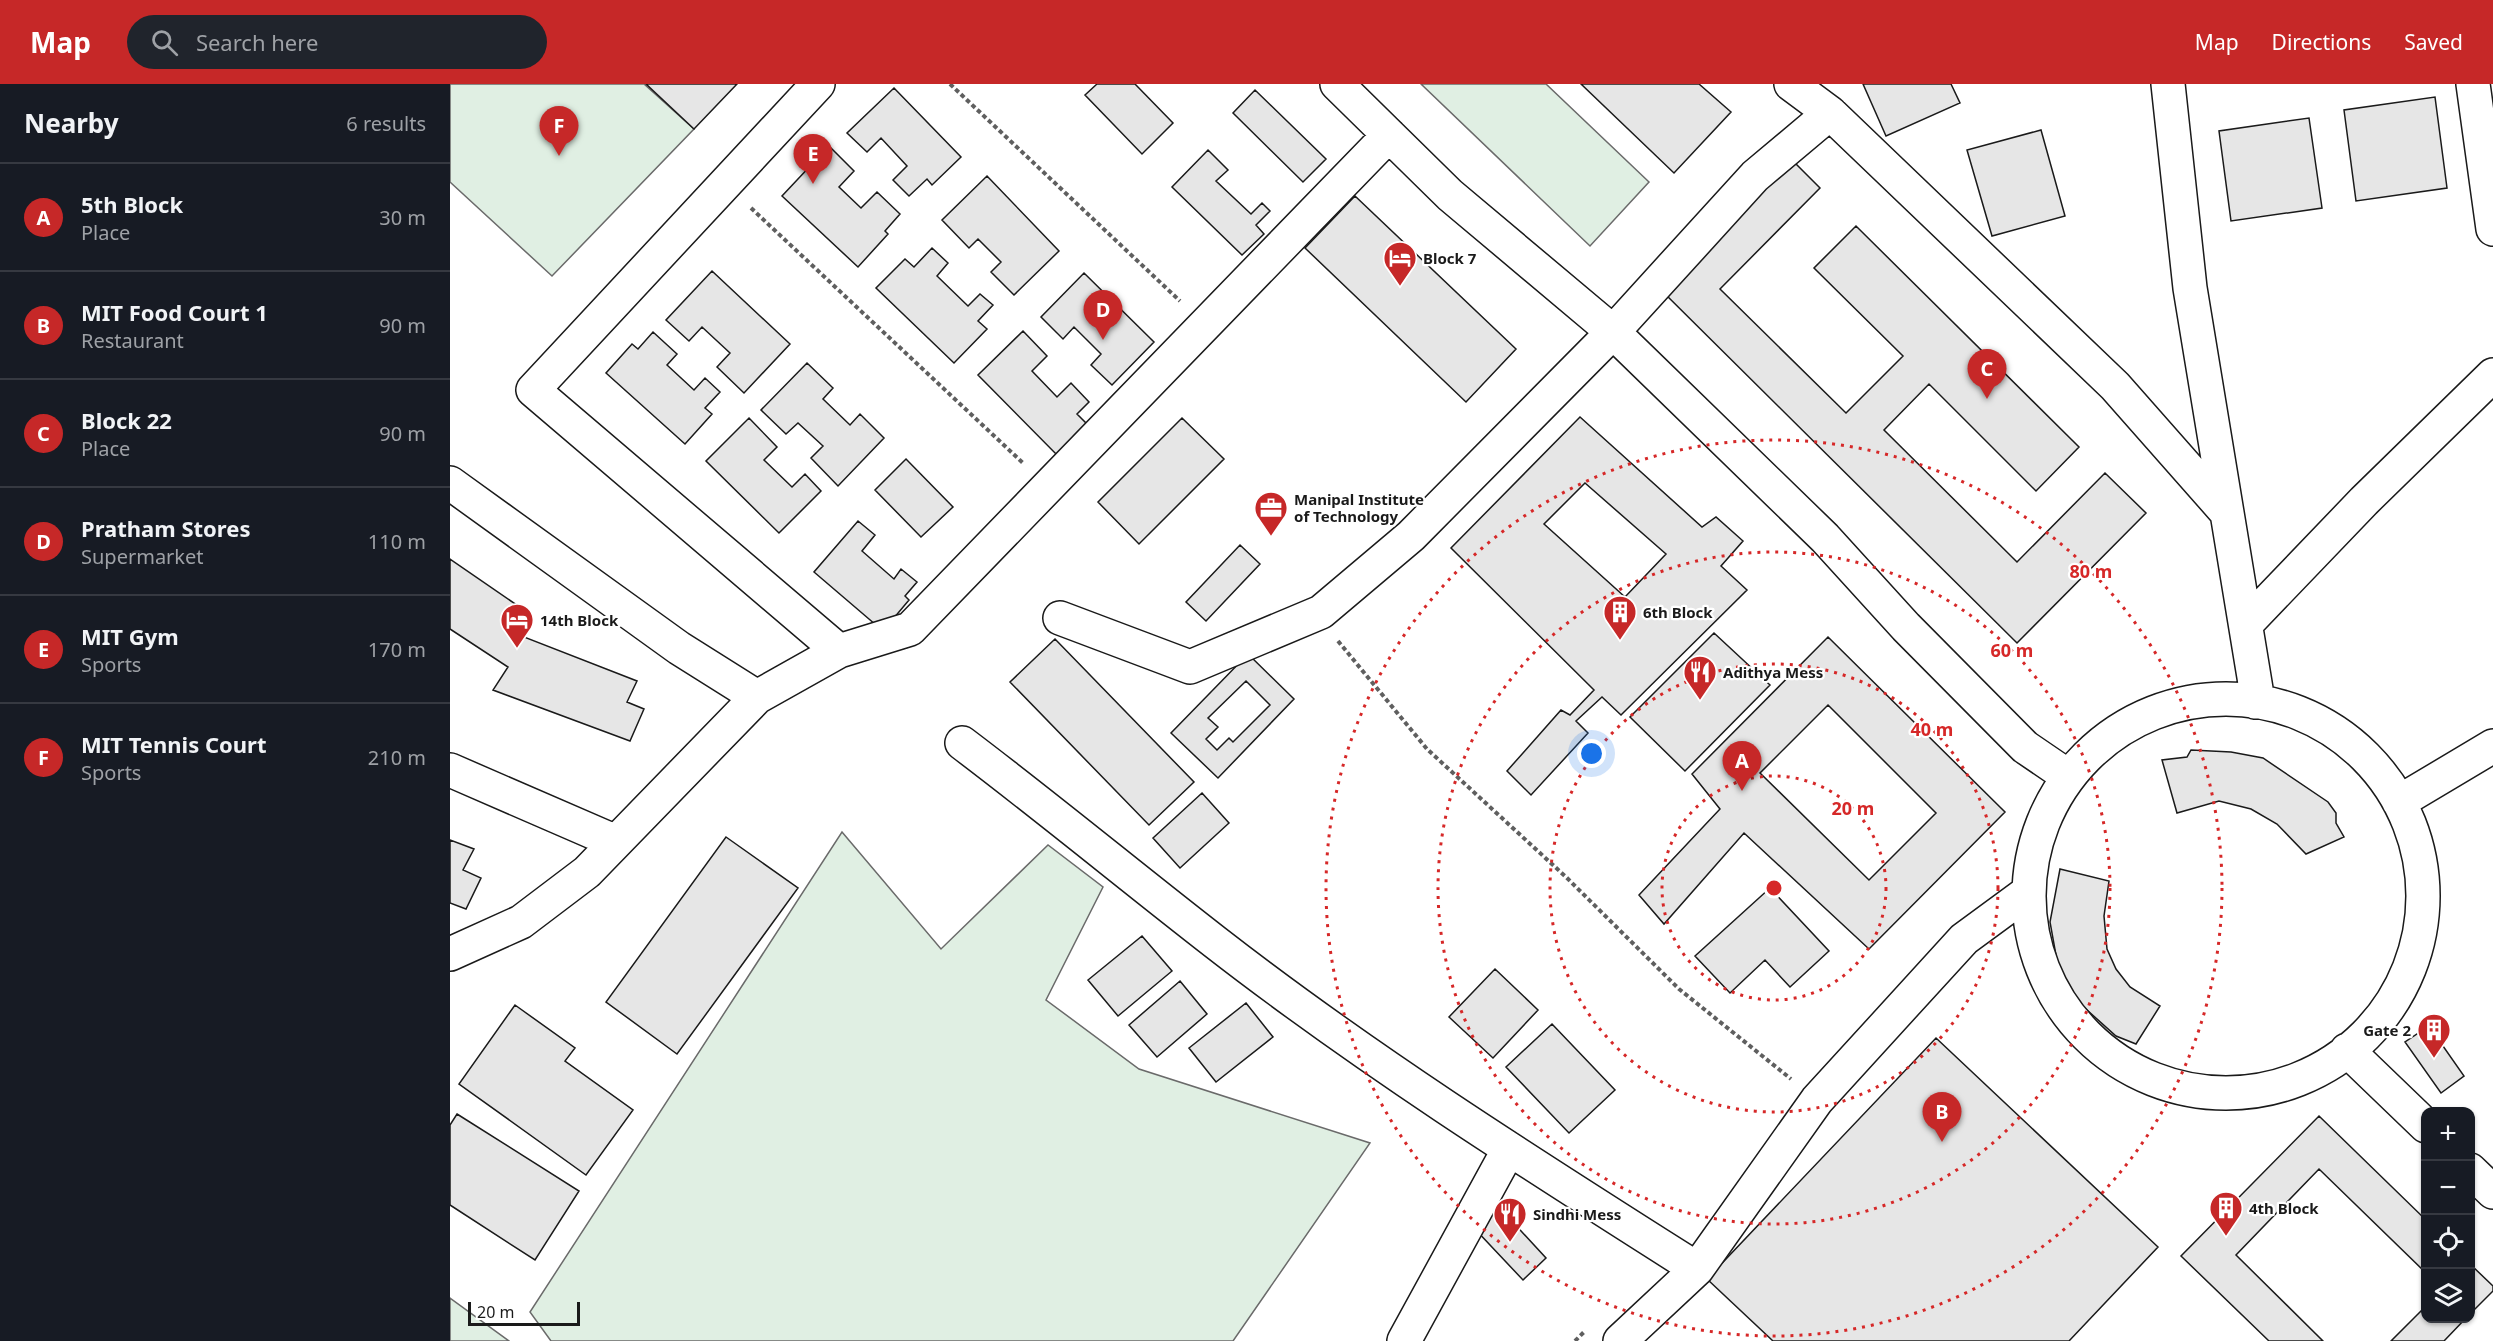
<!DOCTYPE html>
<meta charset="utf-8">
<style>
:root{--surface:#171b24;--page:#20242c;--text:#f1f3f6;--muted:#9ea1a6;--line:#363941;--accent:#c62828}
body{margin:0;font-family:"Noto Sans",sans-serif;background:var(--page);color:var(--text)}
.controls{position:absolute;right:18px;bottom:18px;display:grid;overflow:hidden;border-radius:12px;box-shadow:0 2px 4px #0004}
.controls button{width:54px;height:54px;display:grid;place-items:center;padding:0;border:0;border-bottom:2px solid var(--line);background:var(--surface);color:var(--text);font:30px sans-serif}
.scale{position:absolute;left:18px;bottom:15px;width:112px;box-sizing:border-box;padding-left:6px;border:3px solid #1a1a1a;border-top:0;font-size:16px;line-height:21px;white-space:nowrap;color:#1a1a1a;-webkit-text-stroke:4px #fff;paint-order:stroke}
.you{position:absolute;left:1142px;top:670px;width:21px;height:21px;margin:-15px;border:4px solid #fff;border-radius:50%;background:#1a73e8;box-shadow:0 0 0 9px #1a73e833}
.badge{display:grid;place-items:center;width:39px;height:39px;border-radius:50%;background:var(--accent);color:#fff;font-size:20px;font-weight:700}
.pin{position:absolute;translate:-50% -50px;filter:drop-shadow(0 2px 3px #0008)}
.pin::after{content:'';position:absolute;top:32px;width:21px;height:18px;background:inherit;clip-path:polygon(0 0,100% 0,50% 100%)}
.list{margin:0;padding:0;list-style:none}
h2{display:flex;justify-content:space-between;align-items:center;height:78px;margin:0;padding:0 24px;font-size:26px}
h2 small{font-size:20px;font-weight:400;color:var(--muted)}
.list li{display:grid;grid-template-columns:39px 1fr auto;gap:18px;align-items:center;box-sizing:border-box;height:108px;padding:0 24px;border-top:2px solid var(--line)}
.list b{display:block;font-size:22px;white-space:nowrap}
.list p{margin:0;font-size:20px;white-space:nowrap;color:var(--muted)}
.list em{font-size:20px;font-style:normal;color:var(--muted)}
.icon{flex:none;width:33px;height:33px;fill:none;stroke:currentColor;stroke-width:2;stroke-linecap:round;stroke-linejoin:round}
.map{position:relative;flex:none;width:2043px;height:1257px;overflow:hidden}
header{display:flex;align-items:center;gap:36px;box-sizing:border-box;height:84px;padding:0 30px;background:var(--accent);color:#fff}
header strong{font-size:28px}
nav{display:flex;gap:33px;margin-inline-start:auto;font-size:21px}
.search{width:420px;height:54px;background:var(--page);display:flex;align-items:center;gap:15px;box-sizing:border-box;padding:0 21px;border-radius:33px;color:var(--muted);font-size:22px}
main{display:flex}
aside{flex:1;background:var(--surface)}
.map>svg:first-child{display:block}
.green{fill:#e0efe3;stroke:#6a6a6a;stroke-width:1.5}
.building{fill:#e6e6e6;stroke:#1a1a1a;stroke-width:1.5;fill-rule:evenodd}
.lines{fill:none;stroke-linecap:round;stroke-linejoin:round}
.minor-casing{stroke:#1a1a1a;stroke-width:36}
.path{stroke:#5f5f5f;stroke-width:4;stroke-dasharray:4.5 3;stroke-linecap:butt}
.minor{stroke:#fff;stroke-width:33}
.ring{fill:none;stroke:#d62828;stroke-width:3;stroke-dasharray:3 6}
.labels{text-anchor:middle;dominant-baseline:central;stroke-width:4.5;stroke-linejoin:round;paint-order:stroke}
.poi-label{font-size:15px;font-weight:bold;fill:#1a1a1a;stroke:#fff;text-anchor:start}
.centre{fill:#d62828;stroke:#fff;stroke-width:3}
.ring-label{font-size:18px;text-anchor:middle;font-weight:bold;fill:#d62828;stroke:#fff;stroke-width:4.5;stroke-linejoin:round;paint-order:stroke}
</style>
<header>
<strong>Map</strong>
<div class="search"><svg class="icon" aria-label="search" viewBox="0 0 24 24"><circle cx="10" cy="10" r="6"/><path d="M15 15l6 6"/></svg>Search here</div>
<nav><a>Map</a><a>Directions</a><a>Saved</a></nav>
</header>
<main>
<aside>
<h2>Nearby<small>6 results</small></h2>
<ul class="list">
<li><span class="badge">A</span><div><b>5th Block</b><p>Place</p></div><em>30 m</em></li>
<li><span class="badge">B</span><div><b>MIT Food Court 1</b><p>Restaurant</p></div><em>90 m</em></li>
<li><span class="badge">C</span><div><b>Block 22</b><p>Place</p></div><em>90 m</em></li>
<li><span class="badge">D</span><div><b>Pratham Stores</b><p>Supermarket</p></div><em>110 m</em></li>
<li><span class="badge">E</span><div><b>MIT Gym</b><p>Sports</p></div><em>170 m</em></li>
<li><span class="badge">F</span><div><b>MIT Tennis Court</b><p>Sports</p></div><em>210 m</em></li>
</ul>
</aside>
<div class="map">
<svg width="2043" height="1257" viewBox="0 0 2043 1257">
<rect width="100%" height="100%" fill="#fff"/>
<path class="green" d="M0,0H194L244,45L102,192L0,98Z
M971,0H1096L1199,98L1140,162Z
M392,748L491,865L598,761L653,803L596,916L689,985L920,1059L783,1257H101L80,1228Z
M0,1214L59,1257H0Z"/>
<path class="building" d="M196,0H287L244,45Z
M647,0H685L723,39L692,70L635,11Z
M1131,0H1249L1281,28L1224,89Z
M1413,0H1501L1510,19L1436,52Z
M444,4L511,73L482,101L477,95L459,112L443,96L457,82L431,54L417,68L397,49Z
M805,6L876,75L853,98L783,29Z
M1985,13L1997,104L1906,117L1894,26Z
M1859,34L1872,124L1781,137L1769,47Z
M1591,46L1615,132L1542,152L1517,66Z
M379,62L404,87L389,103L411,124L427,108L450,130L435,147L438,150L408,183L332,112Z
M758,66L778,86L766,97L801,130L812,119L820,127L806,141L814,150L792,171L722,103Z
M1337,71L1370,104L1270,205L1396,329L1453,272L1364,184L1406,142L1629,363L1586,407L1479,300L1434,346L1567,478L1655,389L1696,429L1567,559L1206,201Z
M537,92L609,167L564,211L541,188L551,178L528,155L519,164L492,136Z
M905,112L1066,265L1016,318L855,164Z
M482,164L498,179L487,192L518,222L530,210L543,221L528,237L537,245L504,279L426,204L455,175L464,183Z
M262,187L340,260L294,309L267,283L280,269L252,243L239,257L216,236Z
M634,189L704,258L662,301L641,281L651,270L624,243L613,255L591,233Z
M573,247L597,272L582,287L607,313L621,299L639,318L627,330L639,342L608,372L528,291Z
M203,248L227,270L217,281L244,306L255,294L270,308L255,324L262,330L235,360L156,289L182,260L188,265Z
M357,279L383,304L373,315L400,341L410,330L434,354L388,402L361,374L373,362L348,339L336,350L311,326Z
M1130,333L1252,443L1266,433L1293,457L1271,482L1297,506L1171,631L1152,613L1126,637L1138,649L1081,711L1057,687L1111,626L1120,631L1144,606L1001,464ZM1135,399L1216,470L1175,513L1094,440Z
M299,334L327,363L314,376L342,403L355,390L371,407L329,449L256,377Z
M732,334L774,375L689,460L648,418Z
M456,375L503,423L471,453L425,406Z
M408,437L425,451L412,467L444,495L451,485L467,498L455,512L459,516L433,547L364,488Z
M790,461L810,480L756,537L736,518Z
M0,475L71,524L56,546L187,597L177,618L194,625L180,657L43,606L58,583L0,545Z
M1264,549L1320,601L1235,687L1180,633Z
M1378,553L1555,728L1419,865L1294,749L1214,840L1189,811L1270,725L1242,690ZM1378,621L1486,729L1419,796L1310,689Z
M605,555L744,698L699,741L560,598Z
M798,570L844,615L768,694L721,649ZM796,597L820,621L783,658L779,654L767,666L756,655L768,643L758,634Z
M1741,666L1781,668L1813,674L1878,718L1886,729V739L1894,753L1856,770L1827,740L1801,725L1769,717L1727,729L1712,676L1737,673Z
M752,709L779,739L730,784L703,754Z
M276,753L348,804L227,970L156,918Z
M0,756L24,765L13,786L31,794L16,825L0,819Z
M1610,785L1659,797L1654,832L1657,865L1666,885L1680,903L1710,922L1686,960L1666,952L1628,918L1609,888L1600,838Z
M1320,804L1379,867L1340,903L1315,876L1280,909L1245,872Z
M692,852L722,887L668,932L638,896Z
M1045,885L1088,926L1043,974L999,933Z
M730,897L757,930L707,973L679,941Z
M796,919L823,953L766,998L739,964Z
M65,921L125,964L115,977L183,1026L136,1091L9,1000Z
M1102,940L1165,1006L1119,1049L1056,983Z
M1979,942L2014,992L1991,1009L1955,958Z
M1486,954L1708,1163L1619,1257H1323L1257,1195Z
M7,1030L129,1107L85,1176L0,1121V1041Z
M1869,1032L1976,1136V1189L1869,1085L1786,1171L1873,1257H1819L1731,1172Z
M1048,1122L1096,1174L1073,1196L1024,1144Z
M2020,1180L2043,1202V1207L2020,1230Z
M1976,1222V1234H2016L1994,1257H1941Z"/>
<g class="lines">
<g class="minor-casing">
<path id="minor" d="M1341,0L1380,29
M1718,0L1740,204L1806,605L1805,618
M2023,0L2043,145
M0,399L229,564L307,613
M610,534L740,583L871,528L961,452L1163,248L1000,111L887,0
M1796,540L1914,417L2043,291
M389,567L460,545L939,51
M1579 812a197 197 0 1 1 394 0a197 197 0 1 1-394 0Z
M512,659C598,724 680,792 765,858C918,977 1083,1081 1247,1185
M0,686L166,758
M1619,693L1575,663L1456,543L1375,454L1163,248L1305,92L1380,29L1665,302L1777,429
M1949,718L2043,662
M0,870L71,838L137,788L307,613L389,567L83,306L368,0
M1897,966L1976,1042
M2020,1086L2043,1108
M954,1257L1059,1065
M1170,1257L1247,1185L1367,1016L1514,855L1578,808"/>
</g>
<path class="path" d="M500,0L730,217
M301,124L573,379
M888,557L977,665L1116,793L1229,905L1341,995
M1125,1257L1135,1247"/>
<use href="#minor" class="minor"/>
</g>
<g class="ring">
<circle cx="1324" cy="804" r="112"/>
<circle cx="1324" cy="804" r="224"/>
<circle cx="1324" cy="804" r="336"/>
<circle cx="1324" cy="804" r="448"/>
</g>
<defs>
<g id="hotel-pin" transform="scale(1.725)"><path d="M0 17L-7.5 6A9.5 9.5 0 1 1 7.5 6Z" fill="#c62828" stroke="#fff"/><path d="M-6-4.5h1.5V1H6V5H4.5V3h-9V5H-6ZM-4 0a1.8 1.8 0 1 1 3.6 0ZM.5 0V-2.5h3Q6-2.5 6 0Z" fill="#fff"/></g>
<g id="office-pin" transform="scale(1.725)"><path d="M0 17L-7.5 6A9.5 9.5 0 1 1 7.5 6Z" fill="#c62828" stroke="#fff"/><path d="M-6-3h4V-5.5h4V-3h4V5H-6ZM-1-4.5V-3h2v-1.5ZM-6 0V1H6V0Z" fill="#fff"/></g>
<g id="building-pin" transform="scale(1.725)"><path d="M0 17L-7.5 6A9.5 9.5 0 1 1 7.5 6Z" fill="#c62828" stroke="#fff"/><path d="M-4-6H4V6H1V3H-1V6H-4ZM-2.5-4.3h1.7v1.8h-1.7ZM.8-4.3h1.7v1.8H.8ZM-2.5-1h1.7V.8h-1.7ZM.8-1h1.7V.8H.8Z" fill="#fff"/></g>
<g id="restaurant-pin" transform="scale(1.725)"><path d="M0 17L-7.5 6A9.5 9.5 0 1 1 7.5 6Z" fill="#c62828" stroke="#fff"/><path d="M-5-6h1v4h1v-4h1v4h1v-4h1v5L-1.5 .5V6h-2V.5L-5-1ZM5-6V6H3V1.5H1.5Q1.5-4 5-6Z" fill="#fff"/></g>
</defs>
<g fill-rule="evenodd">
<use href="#hotel-pin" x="950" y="174"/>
<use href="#office-pin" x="821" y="424"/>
<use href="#building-pin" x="1170" y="528"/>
<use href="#hotel-pin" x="67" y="536"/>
<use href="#restaurant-pin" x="1250" y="588"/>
<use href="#building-pin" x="1984" y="946"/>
<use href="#building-pin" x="1776" y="1124"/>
<use href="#restaurant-pin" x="1060" y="1130"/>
</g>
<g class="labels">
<g class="poi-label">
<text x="973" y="174">Block 7</text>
<text x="844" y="415">Manipal Institute<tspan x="844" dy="17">of Technology</tspan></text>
<text x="1193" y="528">6th Block</text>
<text x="90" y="536">14th Block</text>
<text x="1273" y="588">Adithya Mess</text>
<text x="1961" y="946" text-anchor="end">Gate 2</text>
<text x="1799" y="1124">4th Block</text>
<text x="1083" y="1130">Sindhi Mess</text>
</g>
</g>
<circle cx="1324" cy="804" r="9" class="centre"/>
<g class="ring-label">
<text x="1641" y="494">80 m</text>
<text x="1562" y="573">60 m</text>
<text x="1482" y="652">40 m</text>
<text x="1403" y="731">20 m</text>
</g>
</svg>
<div class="controls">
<button>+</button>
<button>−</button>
<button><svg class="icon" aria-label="locate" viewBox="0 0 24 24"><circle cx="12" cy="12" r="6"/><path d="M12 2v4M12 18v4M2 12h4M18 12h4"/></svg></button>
<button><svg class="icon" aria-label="layers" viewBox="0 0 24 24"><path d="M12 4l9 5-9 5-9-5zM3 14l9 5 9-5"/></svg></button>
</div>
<div class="scale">20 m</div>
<div class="you"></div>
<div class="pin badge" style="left:1292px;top:707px">A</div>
<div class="pin badge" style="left:1492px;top:1058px">B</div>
<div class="pin badge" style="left:1537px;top:315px">C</div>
<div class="pin badge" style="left:653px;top:256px">D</div>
<div class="pin badge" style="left:363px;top:100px">E</div>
<div class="pin badge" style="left:109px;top:72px">F</div>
</div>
</main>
